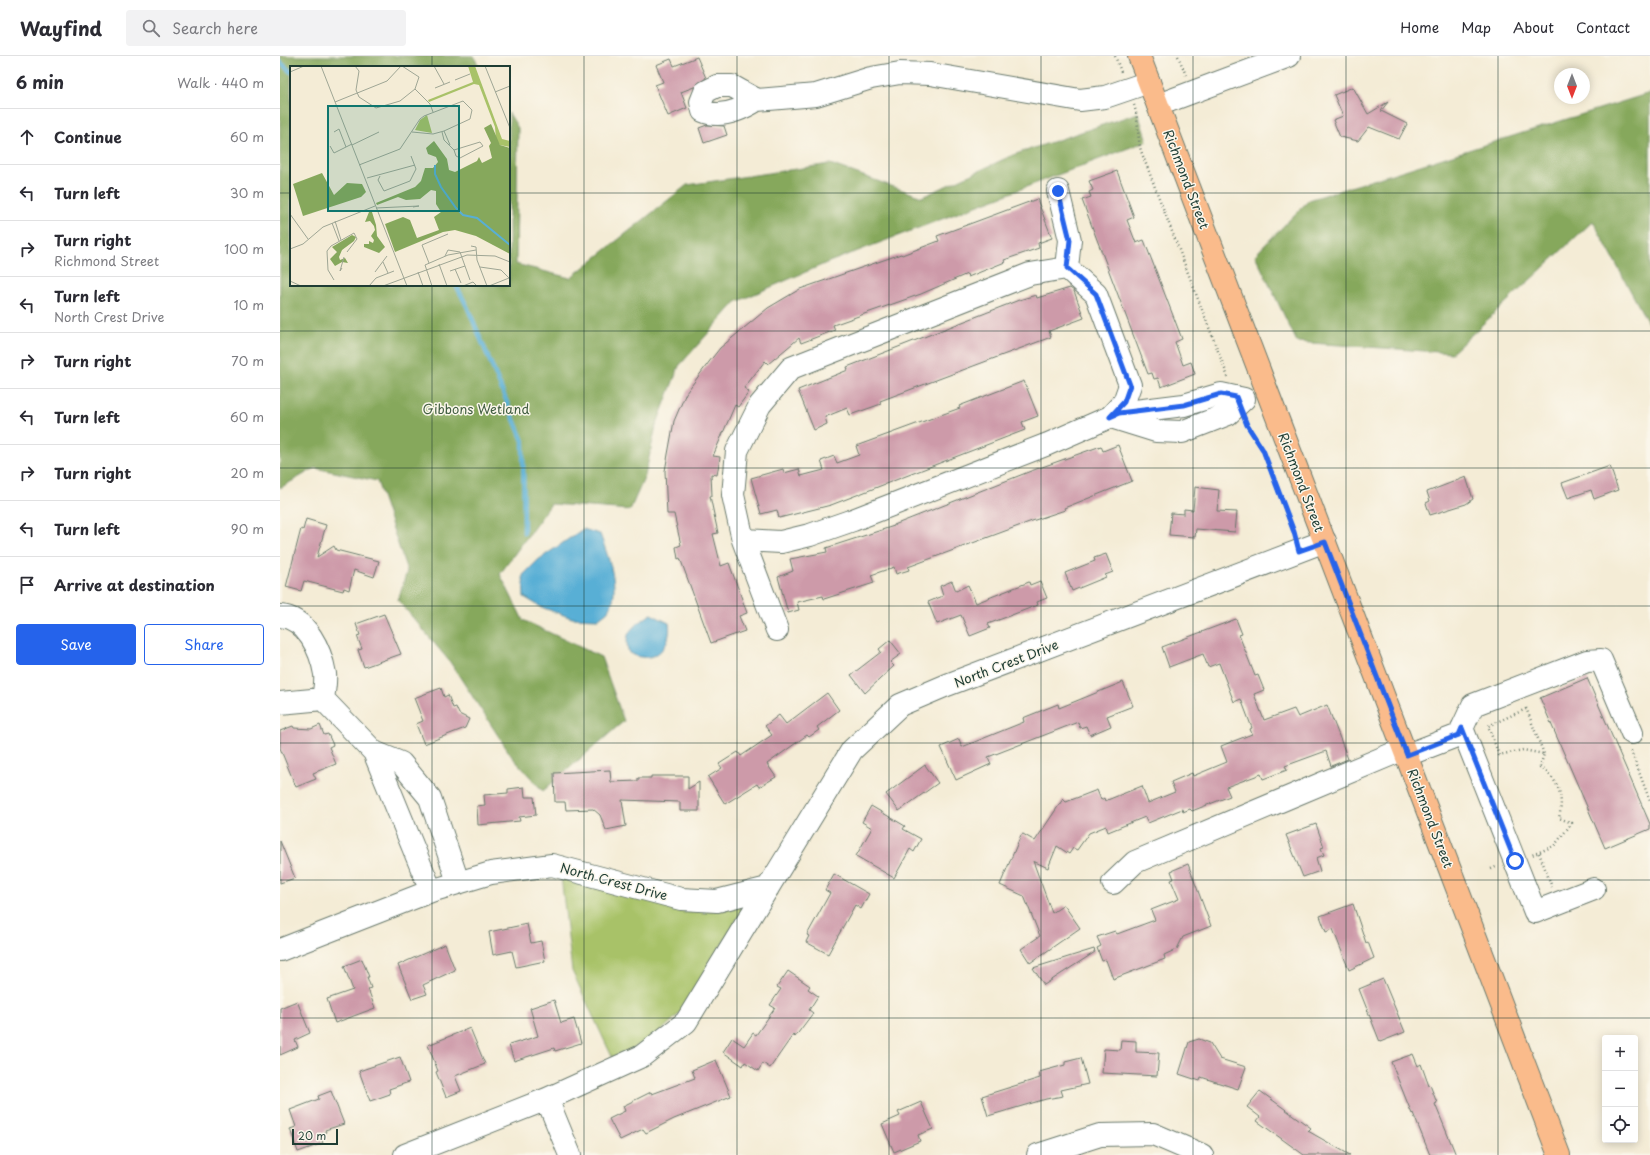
<!DOCTYPE html>
<meta charset="utf-8">
<style>
:root{--surface:#fff;--page:#f2f2f3;--text:#2b2b33;--muted:#7c7c81;--line:#e1e1e2;--accent:#2563eb}
body{margin:0;font-family:"Playpen Sans",sans-serif;background:var(--page);color:var(--text)}
.controls{position:absolute;right:12px;bottom:12px;display:grid;overflow:hidden;border-radius:4px;box-shadow:0 2px 10px #0003}
.controls button{width:36px;height:36px;display:grid;place-items:center;padding:0;border:0;border-bottom:1px solid var(--line);background:var(--surface);color:var(--text);font:20px sans-serif}
.compass{position:absolute;left:1274px;top:12px;width:36px;height:36px;border-radius:50%;background:var(--surface);box-shadow:0 2px 10px #0003;rotate:180deg}
.scale{position:absolute;left:12px;bottom:10px;width:46px;box-sizing:border-box;padding-left:4px;border:2px solid #1f3d34;border-top:0;font-size:11px;line-height:14px;white-space:nowrap;color:#1f3d34;-webkit-text-stroke:3px #fbf7ec;paint-order:stroke}
.stop{position:absolute;width:12px;height:12px;margin:-9px;border:3px solid #2563eb;border-radius:50%;background:#fff}
.stop.end{background:#2563eb;border-color:#fff;box-shadow:0 1px 4px #0008}
.list{margin:0;padding:0;list-style:none}
h2{display:flex;justify-content:space-between;align-items:center;height:52px;margin:0;padding:0 16px;font-size:17px}
h2 small{font-size:13px;font-weight:400;color:var(--muted)}
.list li{display:grid;grid-template-columns:26px 1fr auto;gap:12px;align-items:center;box-sizing:border-box;height:56px;padding:0 16px;border-top:1px solid var(--line)}
.list b{display:block;font-size:15px;white-space:nowrap}
.list p{margin:0;font-size:13px;white-space:nowrap;color:var(--muted)}
.list em{font-size:13px;font-style:normal;color:var(--muted)}
.actions{display:flex;gap:8px;padding:12px 16px}
.actions a{flex:1;padding:9px 0;border:1px solid var(--accent);border-radius:4px;text-align:center;font-size:14px;color:var(--accent)}
.actions .main{background:var(--accent);color:#fff}
.icon{flex:none;width:22px;height:22px;fill:none;stroke:currentColor;stroke-width:2;stroke-linecap:round;stroke-linejoin:round}
.map{position:relative;flex:none;width:1370px;height:1099px;overflow:hidden}
header{display:flex;align-items:center;gap:24px;box-sizing:border-box;height:56px;padding:0 20px;background:var(--surface);border-bottom:1px solid var(--line)}
header strong{font-size:19px}
nav{display:flex;gap:22px;margin-inline-start:auto;font-size:14px}
.search{width:280px;height:36px;background:var(--page);display:flex;align-items:center;gap:10px;box-sizing:border-box;padding:0 14px;border-radius:4px;color:var(--muted);font-size:15px}
main{display:flex}
aside{flex:1;background:var(--surface)}
.map>svg:first-child{display:block}
.green{fill:#a8c268;stroke:#64804e}
.forest{fill:#86a85c;stroke:#527248}
.water{fill:#58afd5;stroke:#3c7684}
.lines{fill:none;stroke-linecap:round;stroke-linejoin:round}
.stream{stroke:#58afd5;stroke-width:4.5}
.building{fill:#cd9aa9}
.minor-casing{stroke:#6a7a6d;stroke-width:24}
.major-casing{stroke:#6a7a6d;stroke-width:24}
.path{stroke:#6a7a6d;stroke-width:2.5;stroke-dasharray:1 3;stroke-linecap:butt}
.minor{stroke:#fff;stroke-width:22}
.major{stroke:#fabb8b;stroke-width:22}
.route{stroke:#2563eb;stroke-width:5}
.grid{fill:none;stroke:#1f3d34;stroke-width:1;stroke-opacity:0.55}
.labels{text-anchor:middle;dominant-baseline:central;stroke-width:3;stroke-linejoin:round;paint-order:stroke}
.street-label{font-size:13px;fill:#1f3d34;stroke:#fbf7ec}
.park-label{font-size:13px;fill:#415e41;stroke:#fbf7ec}
.inset-river{fill:none;stroke:#58afd5;stroke-width:2}
.inset-road{fill:none;stroke:#9fa695;stroke-width:1}
.view{fill:#0f766e;fill-opacity:0.15;stroke:#0f766e;stroke-width:2}
.inset-edge{fill:none;stroke:#1f3d34;stroke-width:2}
</style>
<header>
<strong>Wayfind</strong>
<div class="search"><svg class="icon" aria-label="search" viewBox="0 0 24 24"><circle cx="10" cy="10" r="6"/><path d="M15 15l6 6"/></svg>Search here</div>
<nav><a>Home</a><a>Map</a><a>About</a><a>Contact</a></nav>
</header>
<main>
<aside>
<h2>6 min<small>Walk · 440 m</small></h2>
<ul class="list">
<li><svg class="icon" aria-label="ahead" viewBox="0 0 24 24"><path d="M12 20V5M6 11l6-6 6 6"/></svg><div><b>Continue</b></div><em>60 m</em></li>
<li><svg class="icon" aria-label="left" viewBox="0 0 24 24"><path d="M17 20v-9H6M10 6l-5 5 5 5"/></svg><div><b>Turn left</b></div><em>30 m</em></li>
<li><svg class="icon" aria-label="right" viewBox="0 0 24 24"><path d="M7 20v-9h11M14 6l5 5-5 5"/></svg><div><b>Turn right</b><p>Richmond Street</p></div><em>100 m</em></li>
<li><svg class="icon" aria-label="left" viewBox="0 0 24 24"><path d="M17 20v-9H6M10 6l-5 5 5 5"/></svg><div><b>Turn left</b><p>North Crest Drive</p></div><em>10 m</em></li>
<li><svg class="icon" aria-label="right" viewBox="0 0 24 24"><path d="M7 20v-9h11M14 6l5 5-5 5"/></svg><div><b>Turn right</b></div><em>70 m</em></li>
<li><svg class="icon" aria-label="left" viewBox="0 0 24 24"><path d="M17 20v-9H6M10 6l-5 5 5 5"/></svg><div><b>Turn left</b></div><em>60 m</em></li>
<li><svg class="icon" aria-label="right" viewBox="0 0 24 24"><path d="M7 20v-9h11M14 6l5 5-5 5"/></svg><div><b>Turn right</b></div><em>20 m</em></li>
<li><svg class="icon" aria-label="left" viewBox="0 0 24 24"><path d="M17 20v-9H6M10 6l-5 5 5 5"/></svg><div><b>Turn left</b></div><em>90 m</em></li>
<li><svg class="icon" aria-label="arrive" viewBox="0 0 24 24"><path d="M6 21V4h12l-3 4 3 4H6"/></svg><div><b>Arrive at destination</b></div></li>
</ul>
<div class="actions"><a class="main">Save</a><a>Share</a></div>
</aside>
<div class="map">
<svg width="1370" height="1099" viewBox="0 0 1370 1099">
<rect width="100%" height="100%" fill="#fbf7ec"/>
<filter id="ink" filterUnits="userSpaceOnUse"><feTurbulence type="fractalNoise" baseFrequency=".025" numOctaves="2"/><feDisplacementMap in="SourceGraphic" scale="8" xChannelSelector="R" yChannelSelector="G"/><feConvolveMatrix kernelMatrix="1 2 1 2 8 2 1 2 1" color-interpolation-filters="sRGB"/></filter>
<filter id="wash" filterUnits="userSpaceOnUse"><feTurbulence type="fractalNoise" baseFrequency=".012" numOctaves="4" result="noise"/><feDisplacementMap in="SourceGraphic" scale="16" xChannelSelector="R" yChannelSelector="G"/><feGaussianBlur stdDeviation="0.9" result="paint"/><feColorMatrix in="noise" values="0 0 0 0 0 0 0 0 0 0 0 0 0 0 0 0 0 1.4 0 .05"/><feComposite in="paint" operator="in"/></filter>
<g filter="url(#wash)">
<rect width="100%" height="100%" fill="#f4ecd6"/>
<path class="green" d="M281,820L459,850L462,855L402,955L376,980L333,1003L292,915Z"/>
<path class="forest" d="M0,0H193L200,11H11V229H229V57L238,72L236,208L290,222L407,129L550,108L642,141L733,99L858,57L867,85L549,206L456,246L399,310L376,370L365,420L350,454L271,448L220,518L243,564L321,601L344,665L263,735L232,701L170,606L118,544L127,515L97,425L35,412L0,432Z
M1370,37V271L1313,165L1172,297L1017,286L975,199L1029,144Z"/>
<path class="water" d="M303,473L320,478C327,498 341,531 330,552C328,556 321,560 318,563L292,562L261,551L244,541L243,519L258,504Z
M371,558L389,567C392,584 381,604 361,601C357,601 353,598 349,597C342,574 355,570 371,558Z"/>
<g class="lines">
<path class="stream" d="M0,6L11,16
M176,229L187,250L243,385L244,477"/>
</g>
<g id="blocks">
<path class="building" d="M417,1L426,22L414,31L401,36L407,52L388,60L375,29L383,26L376,9L391,3L394,10Z
M1073,31L1088,58L1108,46L1101,55L1127,68L1119,83L1089,71L1078,85L1060,81L1053,64L1063,60L1054,39Z
M427,69L444,70L447,79L424,87L419,72Z
M837,115L854,161L847,164L856,187L864,184L902,283L895,286L903,309L911,306L915,318L881,331L878,322L874,323L872,317L868,318L802,144L811,141L809,136L813,134L809,125Z
M757,143L772,182L758,187L759,192L724,204L725,206L688,221L687,218L641,238L553,269L555,274L521,287L519,282L488,308L485,305L464,332L469,336L458,351L455,349L433,400L440,401L437,419L431,418L432,440H430L438,477L433,478L441,510L449,507L467,557L459,560L465,575L431,587L400,502L398,503L396,491L401,489L394,458H387L385,415L394,365L406,337L429,306L440,292L488,252L520,233L621,198L622,199L659,185L657,180Z
M790,232L794,235L804,262L769,275L771,281L600,345L601,348L570,359L567,352L545,361L547,368L534,374L518,334L568,314L567,311L739,244L756,239L757,242Z
M744,325L758,360L742,366L745,374L551,449L499,462L497,454L481,458L471,422L503,413L504,417L519,413L521,420L544,414L541,405L554,400L557,407L579,399L576,390L680,352L679,350Z
M838,389L852,425L784,452L785,454L752,465L628,511L629,514L616,518L614,511L591,519L594,527L544,543L543,540L517,546L519,554L508,557L498,521L513,515L510,503L547,496L546,492L614,470V469L751,415L821,390L823,395Z
M1330,410L1338,434L1314,443L1311,434L1288,442L1282,427Z
M1186,421L1193,443L1186,448L1150,459L1146,447L1150,445L1147,436Z
M915,431L939,434L937,455L957,456L955,476L916,473L915,481L889,479L891,457L904,458V453L913,454Z
M26,463L46,469L37,501L54,490L56,494L99,505L94,521L74,514L69,534L64,532L63,535L24,525L21,535L6,531L21,473L23,474Z
M826,498L833,516L825,519L826,521L792,535L785,517L815,505L814,502Z
M672,525L676,535L688,529L696,547L749,526L750,529L760,525L767,542L757,546L758,549L708,568L710,572L690,580L681,559L657,568L648,546L663,540L660,530Z
M104,558L121,598L84,611L78,594L82,593L77,580L80,579L76,568Z
M956,563L962,578L959,579L975,620L978,619L984,634L974,638L984,664L1014,653L1018,661L1047,649L1068,703L1051,710L1046,695L1005,710L1007,714L983,723L981,718L946,731L950,740L912,755L910,753L903,756L902,753L868,767L865,761L828,776L826,770L809,777L797,794L793,792L789,798L777,790L768,812L753,805L772,857L784,849L800,872L750,907L741,893L760,880L744,840L720,829L741,779L743,778L755,785L783,743L786,746L817,734L821,744L824,742L825,745L862,730L868,747L895,736L891,726L912,717L913,720L947,706L941,690L972,678L970,673L972,672L961,643L954,646L939,607L928,611L923,598L889,611L882,591Z
M610,584L621,598L610,606L614,610L585,637L571,619L601,596L599,593Z
M1307,622L1370,768V773L1325,792L1260,642Z
M843,626L853,650L827,660L831,670L810,679L806,670L800,672L798,666L708,701L711,708L676,724L661,691L679,683L682,691L744,666L743,662L778,648L779,652Z
M161,632L164,641L168,639L173,652L176,651L179,658L189,663L185,672L144,688L136,668L143,665L134,642Z
M547,637L559,654L537,671L539,674L529,681L527,679L487,708L496,721L479,731L477,728L445,748L428,721L442,712L439,708L458,696L461,700L492,679L485,670L499,659L506,668Z
M40,669L44,679L48,678L53,689L49,691L56,708L33,717L36,723L16,731L0,692V675L13,670L14,672L31,673Z
M645,709L658,727L619,755L606,738Z
M330,714L331,726L358,725V722H371V720H408V733L419,726V755H400V746L342,744L346,770L326,774L320,759L313,753L286,754L285,746H275L274,717Z
M244,731L245,741H254L256,759L239,761L240,765L198,769L197,750L205,749L204,739L228,737V733Z
M591,750L625,770L623,773L641,783L634,796L630,793L614,822L576,800L592,772L582,766Z
M1036,768L1044,791L1041,792L1044,799L1036,802L1040,815L1023,821L1006,779Z
M0,785L15,822L0,827Z
M908,808L931,870L903,881L897,893L884,899L885,903L833,923L826,904L822,905L817,892L821,890L817,881L835,875L837,878L875,864L871,854L899,843L891,824L894,823L891,815Z
M554,818L589,838L581,853L575,849L548,898L526,886L529,880L527,879L550,837L545,834Z
M1073,848L1086,887L1088,886L1094,902L1069,914L1053,873L1046,876L1040,860Z
M247,868L251,887L261,885L265,905L236,911L232,895L213,899L209,876Z
M165,888L175,914L143,929L147,938L132,943L118,909Z
M814,893L815,896L764,929L753,912Z
M82,903L89,921H87L91,932L88,933L95,952L55,967L47,943L73,934L64,910Z
M508,915L530,930L528,933L538,940L529,954L533,957L515,981L513,979L490,1012L483,1007L478,1015L465,1006L463,1010L443,996L452,982L464,990L473,977L476,979L495,952L490,949L501,933L497,931Z
M1103,923L1125,976L1100,986L1079,933Z
M274,944L281,967L294,963L301,987L275,995L274,992L234,1005L229,989L258,980L250,952Z
M17,945L30,977L15,984L18,991L0,999V952Z
M190,972L205,1008L175,1020L181,1035L166,1041L156,1016L158,1015L148,989Z
M919,983L930,987L940,1003L966,1011L958,1033L921,1021L920,1025L899,1018L909,986Z
M841,984L856,985V996L879,997L877,1020L822,1017L824,993L840,994Z
M1133,998L1138,1010L1141,1008L1149,1030L1150,1029L1157,1047L1155,1048L1176,1099H1150L1133,1057L1132,1058L1111,1006Z
M120,1001L129,1026L109,1033L110,1038L90,1045L79,1015Z
M801,1002L808,1028L781,1034L783,1040L766,1043L708,1060L702,1040L760,1022L759,1016L785,1009V1006Z
M436,1004L451,1040L394,1063L366,1077L363,1073L340,1084L329,1063L345,1055L343,1050L371,1036L372,1038L415,1022L412,1014Z
M51,1035L64,1068L45,1074L46,1076L39,1079L43,1087L18,1096L10,1073L16,1071L10,1054L39,1043L38,1040Z
M980,1035L1031,1072L1028,1075L1070,1099H1024L977,1065L980,1061L967,1051Z
M641,1046L653,1073L638,1079L640,1085L614,1096L602,1068L620,1060L618,1056Z"/>
</g>
</g>
<g filter="url(#ink)">
<use href="#blocks" fill-opacity="0" stroke="#6a7a6d" stroke-width="1"/>
<g class="lines">
<g class="minor-casing">
<path id="minor" d="M477,44C461,54 441,63 423,55L421,46L425,36L437,30H452L477,44L536,39L591,22L620,17L650,18L800,44L825,41L869,26
M878,49L1009,0
M778,135L790,184L787,212
M831,361L876,375L902,376L948,358L964,343
M463,484L501,486L530,479L573,464L768,388L839,357L904,349L941,338L964,343
M0,560C27,562 41,595 45,618C46,626 44,635 43,643L94,696L151,835
M497,574L463,484L453,439L457,395L480,349L511,312L750,218L787,212L816,238L850,329L844,346L830,361
M0,647L43,643
M1182,672L1255,856L1314,833
M94,696L121,707L150,742L178,826
M1127,699L1179,679L1193,649L1307,605L1321,604L1352,677
M833,827L855,806L1124,693
M0,894L151,835L211,817L272,809L401,843L437,845L488,832
M267,1043L290,1099
M125,1099L267,1043L362,1000L406,966L572,694L620,649L667,629L1045,485
M758,1099L820,1079L873,1078L922,1099"/>
</g>
<g class="major-casing">
<path id="major" d="M859,0L1279,1099"/>
</g>
<path class="path" d="M835,0L841,16
M898,0L906,19
M854,49C859,64 857,80 861,95L948,321
M966,367L983,394L1014,477
M1246,652L1264,698
M1246,653L1208,670L1219,699L1243,694L1264,698L1260,711C1279,724 1284,740 1279,762L1292,767L1274,790L1252,799
M1351,695L1370,745
M1259,797L1272,831
M1211,813L1218,810"/>
<use href="#minor" class="minor"/>
<use href="#major" class="major"/>
</g>
</g>
<g class="lines" filter="url(#ink)">
<path class="route" d="M778,135L790,184L787,212L816,238L850,329L844,346L830,361L839,357L904,349L941,338L956,341L967,369L983,394L1014,476L1019,495L1045,486L1127,699L1179,679L1182,672L1235,805"/>
</g>
<path class="grid" d="M152,0V11M304,0V1099M457,0V1099M609,0V1099M761,0V1099M913,0V1099M1066,0V1099M1218,0V1099M0,137H11M229,137H1370M152,229V1099M0,275H1370M0,412H1370M0,550H1370M0,687H1370M0,824H1370M0,962H1370"/>
<g class="labels">
<g class="street-label">
<text transform="translate(907 123) rotate(69)">Richmond Street</text>
<text transform="translate(1022 426) rotate(69)">Richmond Street</text>
<text transform="translate(726 607) rotate(-21)">North Crest Drive</text>
<text transform="translate(1151 762) rotate(69)">Richmond Street</text>
<text transform="translate(334 825) rotate(15)">North Crest Drive</text>
</g>
<g class="park-label">
<text x="196" y="352">Gibbons Wetland</text>
</g>
</g>
<g transform="translate(10 10)">
<rect width="220" height="220" fill="#f4ecd6"/>
<path d="M178,0H185L212,73L220,75V81L210,79L206,73L205,61L189,19L184,18L139,36L138,34L183,16ZM137,49L142,67L125,64L130,54Z" fill="#a8c268"/>
<path d="M201,58L210,79L220,82V188L186,170L165,164L153,166L105,186L95,158L113,151L120,154L127,172L149,164L144,151L151,146L146,138V125L141,124L130,133L116,134L108,131L87,139L86,137L125,121L131,115L135,102H143L148,96L146,91L138,88L136,82L144,75L157,93L159,104L165,106L187,95L189,91L192,97L202,92L199,80L201,77L194,62ZM32,107L44,129L57,117L72,118L76,126L71,131L13,150L3,118ZM79,146H82L86,159L87,170L95,181L89,187L74,181V178H79V175L83,177L84,174L81,170L85,164L84,160L80,155L75,156ZM62,169L66,171L64,175L52,184L49,191L50,194L55,192L58,197L52,196L45,200L40,193L47,186L42,181Z" fill="#86a85c"/>
<path class="inset-river" d="M145,99V108L151,121L166,142L173,149L187,152L220,179"/>
<path class="inset-road" d="M31,0L117,220M65,0L69,5L66,24L69,31L86,42L110,35L125,23L129,11L112,0M144,0L154,18M195,0L220,62M0,6L14,0M165,14L180,8M145,22L160,16M125,23L140,38L143,46M205,26L220,20M45,36L97,15L111,0M154,65L160,79M44,66L49,63L56,81M152,66L154,74L164,84L190,76L193,80L170,92L166,90L164,84M62,79L89,66M40,80L44,87L62,78M69,99L110,83L130,53L134,50L173,35L182,44L180,53L154,65L143,68L122,66M90,110L88,114L94,125L120,115L126,103L121,90M77,112L125,99M86,142L129,140L123,141M0,148L18,173M45,155L51,174M42,157L49,175M181,180L186,181L187,194L197,220M0,183L13,178L33,161L85,140M155,190L158,184L170,186L180,214M93,196L98,207M139,197L132,179L158,168M149,198L157,220M190,201L211,204L220,213M52,202L50,205L54,191M165,203L171,217M160,205L175,200M85,206L97,190M128,206L133,220M44,214L38,204L37,185L41,180L64,167L67,173L57,186M0,215L11,220M79,220L86,212L104,205M93,220L177,189L205,190L220,196M142,220L135,199L158,189L186,184M173,220L183,216L187,220M199,220L219,212"/>
<path class="view" d="M38,40H169V145H38Z"/>
<rect width="220" height="220" class="inset-edge"/>
</g>
</svg>
<div class="controls">
<button>+</button>
<button>−</button>
<button><svg class="icon" aria-label="locate" viewBox="0 0 24 24"><circle cx="12" cy="12" r="6"/><path d="M12 2v4M12 18v4M2 12h4M18 12h4"/></svg></button>
</div>
<svg class="compass" viewBox="-18 -18 36 36"><path d="M0-13l5 13h-10z" fill="#e53935"/><path d="M0 13l5-13h-10z" fill="#7c7c81"/></svg>
<div class="scale">20 m</div>
<div class="stop" style="left:1235px;top:805px"></div>
<div class="stop end" style="left:778px;top:135px"></div>
</div>
</main>
